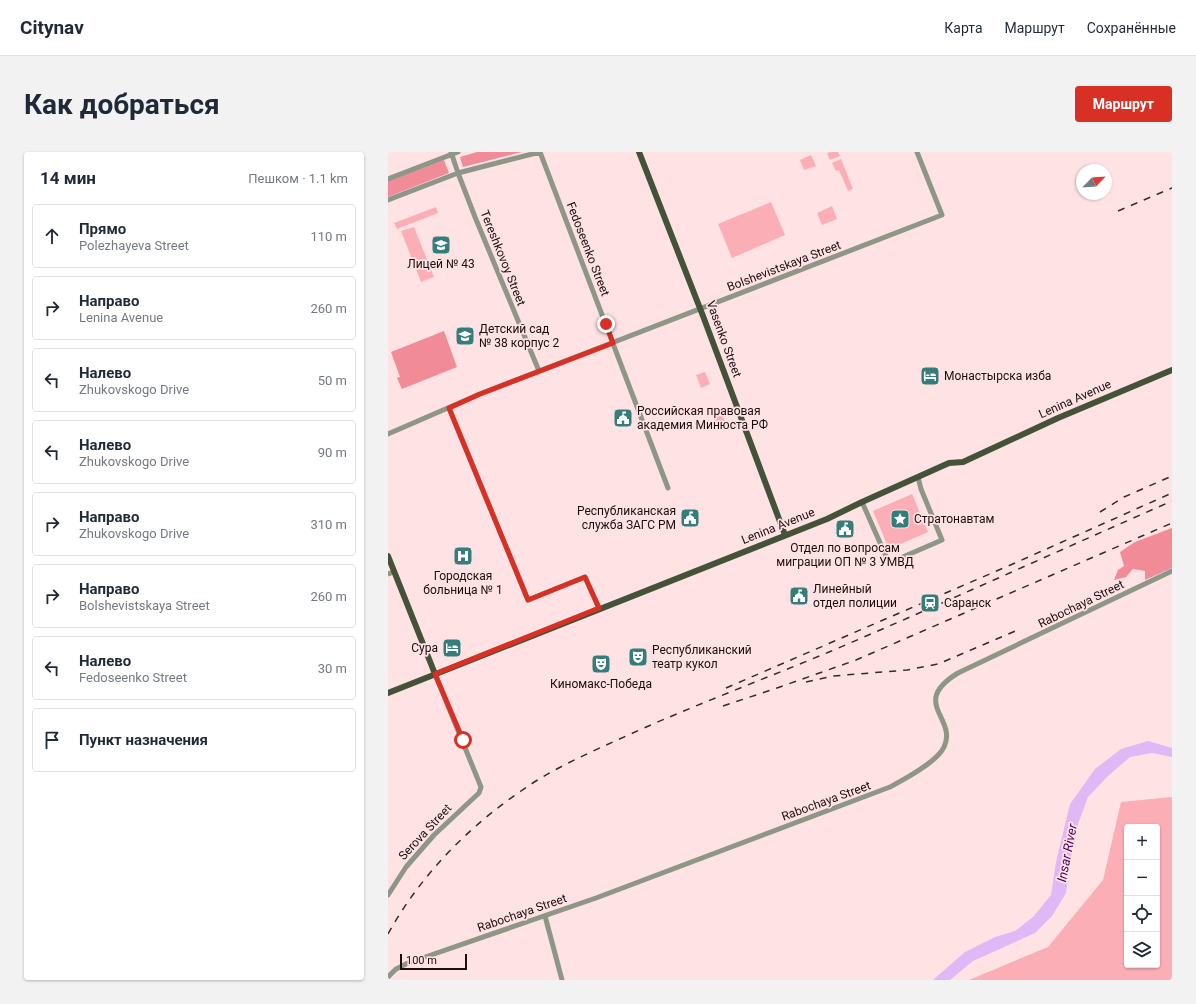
<!DOCTYPE html>
<html lang="ru">
<meta charset="utf-8">
<style>
:root{--surface:#fff;--page:#f2f2f3;--text:#1f2937;--muted:#747a83;--line:#e0e1e3;--accent:#d93025}
body{margin:0;font-family:Roboto,sans-serif;background:var(--page);color:var(--text)}
.controls{position:absolute;right:12px;bottom:12px;display:grid;overflow:hidden;border-radius:4px;box-shadow:0 1px 3px #0004}
.controls button{width:36px;height:36px;display:grid;place-items:center;padding:0;border:0;border-bottom:1px solid var(--line);background:var(--surface);color:var(--text);font:20px sans-serif}
.compass{position:absolute;left:688px;top:12px;width:36px;height:36px;border-radius:50%;background:var(--surface);box-shadow:0 1px 3px #0004;rotate:65deg}
.scale{position:absolute;left:12px;bottom:10px;width:67px;box-sizing:border-box;padding-left:4px;border:2px solid #1c0d0e;border-top:0;font-size:11px;line-height:14px;white-space:nowrap;color:#1c0d0e;-webkit-text-stroke:3px #fee2e4;paint-order:stroke}
.stop{position:absolute;width:12px;height:12px;margin:-9px;border:3px solid #d93025;border-radius:50%;background:#fff}
.stop.end{background:#d93025;border-color:#fff;box-shadow:0 1px 4px #0008}
.list{margin:0;padding:0;list-style:none}
h2{display:flex;justify-content:space-between;align-items:center;height:52px;margin:0;padding:0 16px;font-size:17px}
h2 small{font-size:13px;font-weight:400;color:var(--muted)}
.list li{display:grid;grid-template-columns:26px 1fr auto;gap:12px;align-items:center;box-sizing:border-box;height:64px;margin:0 8px 8px;padding:0 8px;border:1px solid var(--line);border-radius:4px}
.list b{display:block;font-size:15px;white-space:nowrap}
.list p{margin:0;font-size:13px;white-space:nowrap;color:var(--muted)}
.list em{font-size:13px;font-style:normal;color:var(--muted)}
.icon{flex:none;width:22px;height:22px;fill:none;stroke:currentColor;stroke-width:2;stroke-linecap:round;stroke-linejoin:round}
.map{position:relative;flex:none;width:784px;height:828px;overflow:hidden;border-radius:4px}
header{display:flex;align-items:center;gap:24px;box-sizing:border-box;height:56px;padding:0 20px;background:var(--surface);border-bottom:1px solid var(--line)}
header strong{font-size:19px}
nav{display:flex;gap:22px;margin-inline-start:auto;font-size:14px}
.intro{display:flex;align-items:center;justify-content:space-between;box-sizing:border-box;height:96px;padding:0 24px}
h1{margin:0;font-size:28px}
.button{padding:10px 18px;border-radius:4px;background:var(--accent);color:#fff;font-size:14px;font-weight:700}
main{display:flex;gap:24px;padding:0 24px}
aside{flex:1;background:var(--surface);border-radius:4px;box-shadow:0 1px 3px #0004}
.map>svg:first-child{display:block}
.green{fill:#fbaeb5;fill-rule:evenodd}
.forest{fill:#f18b97}
.water{fill:#dfb8f5}
.lines{fill:none;stroke-linecap:round;stroke-linejoin:round}
.minor{stroke:#8d9687;stroke-width:5}
.major{stroke:#435239;stroke-width:6}
.rail{stroke:#3a292b;stroke-width:1.5;stroke-dasharray:7 7;stroke-linecap:butt}
.route{stroke:#d93025;stroke-width:5}
.labels{text-anchor:middle;dominant-baseline:central;stroke-width:3.5;stroke-linejoin:round;paint-order:stroke}
.street-label{font-size:12px;fill:#1c0d0e;stroke:#fee2e4}
.poi-label{font-size:12px;fill:#1c0d0e;stroke:#fee2e4;text-anchor:start}
.water-label{font-size:13px;font-style:italic;fill:#44005d;stroke:#fee2e4}
</style>
<header>
<strong>Citynav</strong>
<nav><a>Карта</a><a>Маршрут</a><a>Сохранённые</a></nav>
</header>
<div class="intro"><h1>Как добраться</h1><a class="button">Маршрут</a></div>
<main>
<aside>
<h2>14 мин<small>Пешком · 1.1 km</small></h2>
<ul class="list">
<li><svg class="icon" aria-label="ahead" viewBox="0 0 24 24"><path d="M12 20V5M6 11l6-6 6 6"/></svg><div><b>Прямо</b><p>Polezhayeva Street</p></div><em>110 m</em></li>
<li><svg class="icon" aria-label="right" viewBox="0 0 24 24"><path d="M7 20v-9h11M14 6l5 5-5 5"/></svg><div><b>Направо</b><p>Lenina Avenue</p></div><em>260 m</em></li>
<li><svg class="icon" aria-label="left" viewBox="0 0 24 24"><path d="M17 20v-9H6M10 6l-5 5 5 5"/></svg><div><b>Налево</b><p>Zhukovskogo Drive</p></div><em>50 m</em></li>
<li><svg class="icon" aria-label="left" viewBox="0 0 24 24"><path d="M17 20v-9H6M10 6l-5 5 5 5"/></svg><div><b>Налево</b><p>Zhukovskogo Drive</p></div><em>90 m</em></li>
<li><svg class="icon" aria-label="right" viewBox="0 0 24 24"><path d="M7 20v-9h11M14 6l5 5-5 5"/></svg><div><b>Направо</b><p>Zhukovskogo Drive</p></div><em>310 m</em></li>
<li><svg class="icon" aria-label="right" viewBox="0 0 24 24"><path d="M7 20v-9h11M14 6l5 5-5 5"/></svg><div><b>Направо</b><p>Bolshevistskaya Street</p></div><em>260 m</em></li>
<li><svg class="icon" aria-label="left" viewBox="0 0 24 24"><path d="M17 20v-9H6M10 6l-5 5 5 5"/></svg><div><b>Налево</b><p>Fedoseenko Street</p></div><em>30 m</em></li>
<li><svg class="icon" aria-label="arrive" viewBox="0 0 24 24"><path d="M6 21V4h12l-3 4 3 4H6"/></svg><div><b>Пункт назначения</b></div></li>
</ul>
</aside>
<div class="map">
<svg width="784" height="828" viewBox="0 0 784 828">
<rect width="100%" height="100%" fill="#fee2e4"/>
<path class="green" d="M443,0H450L452,4L442,8L439,1Z
M423,3L428,14L416,18L412,8Z
M453,7L465,37L460,39L451,18L448,19L444,11Z
M383,50L397,83L344,106L330,72Z
M444,54L449,67L434,73L429,61Z
M48,55L50,61L9,77L6,71Z
M26,75L46,125L33,130L13,79Z
M317,220L322,232L313,236L308,223Z
M331,255L337,270L329,273L323,259Z
M524,342L540,380L501,397L485,359Z
M784,645V828H581L660,795L715,728L733,650ZM739,675H769V813H739Z"/>
<path class="forest" d="M89,0H134L75,15L72,5Z
M56,8L61,21L0,45V29Z
M56,179L69,215L14,237L9,226L12,225L3,200Z
M784,376V416L757,428V419L745,417L738,425L726,428L730,418L736,414L732,400L747,390Z"/>
<path class="water" d="M760,589L784,596V605L764,601L742,605L720,624L700,645L690,672L683,705L678,741L664,764L647,781L585,809L562,828H545L577,800L607,785L627,779L645,765L663,743L668,710L682,652L707,617L733,597Z"/>
<g class="lines">
<path class="minor" d="M63,0L70,21L87,65L151,219
M152,0L280,336
M0,27L70,0
M0,48L70,21L152,0
M61,256L140,448L197,425L211,456
M0,282L92,242L554,63L529,0
M474,350L501,411L554,388L533,337L530,325
M0,422L6,420
M0,743L18,715L46,683L91,641L93,635L47,522
M157,764L174,828
M0,825L8,817L20,811L208,746L502,635C517,627 549,610 556,595C570,566 521,551 570,521L784,419"/>
<path class="major" d="M251,0L315,164L397,383
M0,404L47,522
M0,541L439,367L474,350L561,311L575,310L670,266L784,218"/>
<path class="rail" d="M730,59L784,36
M712,360L736,345L784,324
M418,530L445,524L519,518L550,512L632,477
M338,536L627,411L784,341
M335,554L389,536L468,508L784,371
M0,782C32,724 79,676 133,639C161,619 194,604 225,590C296,557 369,530 441,500C556,451 670,399 784,349"/>
</g>
<g class="lines">
<path class="route" d="M75,588L47,522L211,456L197,425L140,448L61,256L92,242L225,191L218,172"/>
</g>
<defs>
<g id="school-square" transform="scale(1)"><rect x="-9" y="-9" width="18" height="18" rx="4" fill="#347d7b" stroke="#fee2e4"/><path d="M0-5L7-2L0 1L-7-2ZM-4 1L0 2.5L4 1V4Q0 6-4 4Z" fill="#fff"/></g>
<g id="hotel-square" transform="scale(1)"><rect x="-9" y="-9" width="18" height="18" rx="4" fill="#347d7b" stroke="#fee2e4"/><path d="M-6-4.5h1.5V1H6V5H4.5V3h-9V5H-6ZM-4 0a1.8 1.8 0 1 1 3.6 0ZM.5 0V-2.5h3Q6-2.5 6 0Z" fill="#fff"/></g>
<g id="civic-square" transform="scale(1)"><rect x="-9" y="-9" width="18" height="18" rx="4" fill="#347d7b" stroke="#fee2e4"/><path d="M-.6-6.5H3V-4.5H.6V-3L4-1V1h2V6H-6V1h2V-1L-.6-3ZM-1.2 2.5V6h2.4V2.5Z" fill="#fff"/></g>
<g id="sight-square" transform="scale(1)"><rect x="-9" y="-9" width="18" height="18" rx="4" fill="#347d7b" stroke="#fee2e4"/><path d="M0-6L1.8-2.2L6-1.7L2.9 1.2L3.7 5.4L0 3.3L-3.7 5.4L-2.9 1.2L-6-1.7L-1.8-2.2Z" fill="#fff"/></g>
<g id="hospital-square" transform="scale(1)"><rect x="-9" y="-9" width="18" height="18" rx="4" fill="#347d7b" stroke="#fee2e4"/><path d="M-5-5h3v3.5h4V-5h3V5h-3V1.5h-4V5h-3Z" fill="#fff"/></g>
<g id="station-square" transform="scale(1)"><rect x="-9" y="-9" width="18" height="18" rx="4" fill="#347d7b" stroke="#fee2e4"/><path d="M-3-6H3Q5-6 5-4V2Q5 4 3 4L4.5 6H3L1.5 4h-3L-3 6H-4.5L-3 4Q-5 4-5 2V-4Q-5-6-3-6ZM-3.5-4v3h7v-3ZM-3.5 1v1.5H-2V1ZM2 1v1.5H3.5V1Z" fill="#fff"/></g>
<g id="theatre-square" transform="scale(1)"><rect x="-9" y="-9" width="18" height="18" rx="4" fill="#347d7b" stroke="#fee2e4"/><path d="M-5-5.5Q0-4 5-5.5V0Q5 5 0 6Q-5 5-5 0ZM-3.3-2.5H-1v1.5H-3.3ZM1-2.5H3.3v1.5H1ZM-2.8 1Q0 5.5 2.8 1Z" fill="#fff"/></g>
</defs>
<g fill-rule="evenodd">
<use href="#school-square" x="53" y="93"/>
<use href="#school-square" x="77" y="184"/>
<use href="#hotel-square" x="542" y="224"/>
<use href="#civic-square" x="235" y="266"/>
<use href="#civic-square" x="302" y="366"/>
<use href="#sight-square" x="512" y="367"/>
<use href="#civic-square" x="457" y="377"/>
<use href="#hospital-square" x="75" y="404"/>
<use href="#civic-square" x="411" y="444"/>
<use href="#station-square" x="542" y="451"/>
<use href="#hotel-square" x="64" y="496"/>
<use href="#theatre-square" x="250" y="505"/>
<use href="#theatre-square" x="213" y="512"/>
</g>
<g class="labels">
<g class="street-label">
<text transform="translate(200 97) rotate(69)">Fedoseenko Street</text>
<text transform="translate(115 106) rotate(68)">Tereshkovoy Street</text>
<text transform="translate(396 114) rotate(-21)">Bolshevistskaya Street</text>
<text transform="translate(336 187) rotate(70)">Vasenko Street</text>
<text transform="translate(687 247) rotate(-24)">Lenina Avenue</text>
<text transform="translate(390 374) rotate(-22)">Lenina Avenue</text>
<text transform="translate(693 452) rotate(-26)">Rabochaya Street</text>
<text transform="translate(438 649) rotate(-20)">Rabochaya Street</text>
<text transform="translate(37 680) rotate(-47)">Serova Street</text>
<text transform="translate(134 761) rotate(-19)">Rabochaya Street</text>
</g>
<g class="poi-label">
<text x="53" y="112" text-anchor="middle">Лицей № 43</text>
<text x="91" y="177">Детский сад<tspan x="91" dy="14">№ 38 корпус 2</tspan></text>
<text x="556" y="224">Монастырска изба</text>
<text x="249" y="259">Российская правовая<tspan x="249" dy="14">академия Минюста РФ</tspan></text>
<text x="288" y="359" text-anchor="end">Республиканская<tspan x="288" dy="14">служба ЗАГС РМ</tspan></text>
<text x="526" y="367">Стратонавтам</text>
<text x="457" y="396" text-anchor="middle">Отдел по вопросам<tspan x="457" dy="14">миграции ОП № 3 УМВД</tspan></text>
<text x="75" y="424" text-anchor="middle">Городская<tspan x="75" dy="14">больница № 1</tspan></text>
<text x="425" y="437">Линейный<tspan x="425" dy="14">отдел полиции</tspan></text>
<text x="556" y="451">Саранск</text>
<text x="50" y="496" text-anchor="end">Сура</text>
<text x="264" y="498">Республиканский<tspan x="264" dy="14">театр кукол</tspan></text>
<text x="213" y="532" text-anchor="middle">Киномакс-Победа</text>
</g>
<g class="water-label">
<text transform="translate(679 701) rotate(-79)">Insar River</text>
</g>
</g>
</svg>
<div class="controls">
<button>+</button>
<button>−</button>
<button><svg class="icon" aria-label="locate" viewBox="0 0 24 24"><circle cx="12" cy="12" r="6"/><path d="M12 2v4M12 18v4M2 12h4M18 12h4"/></svg></button>
<button><svg class="icon" aria-label="layers" viewBox="0 0 24 24"><path d="M12 4l9 5-9 5-9-5zM3 14l9 5 9-5"/></svg></button>
</div>
<svg class="compass" viewBox="-18 -18 36 36"><path d="M0-13l5 13h-10z" fill="#e53935"/><path d="M0 13l5-13h-10z" fill="#747a83"/></svg>
<div class="scale">100 m</div>
<div class="stop" style="left:75px;top:588px"></div>
<div class="stop end" style="left:218px;top:172px"></div>
</div>
</main>
